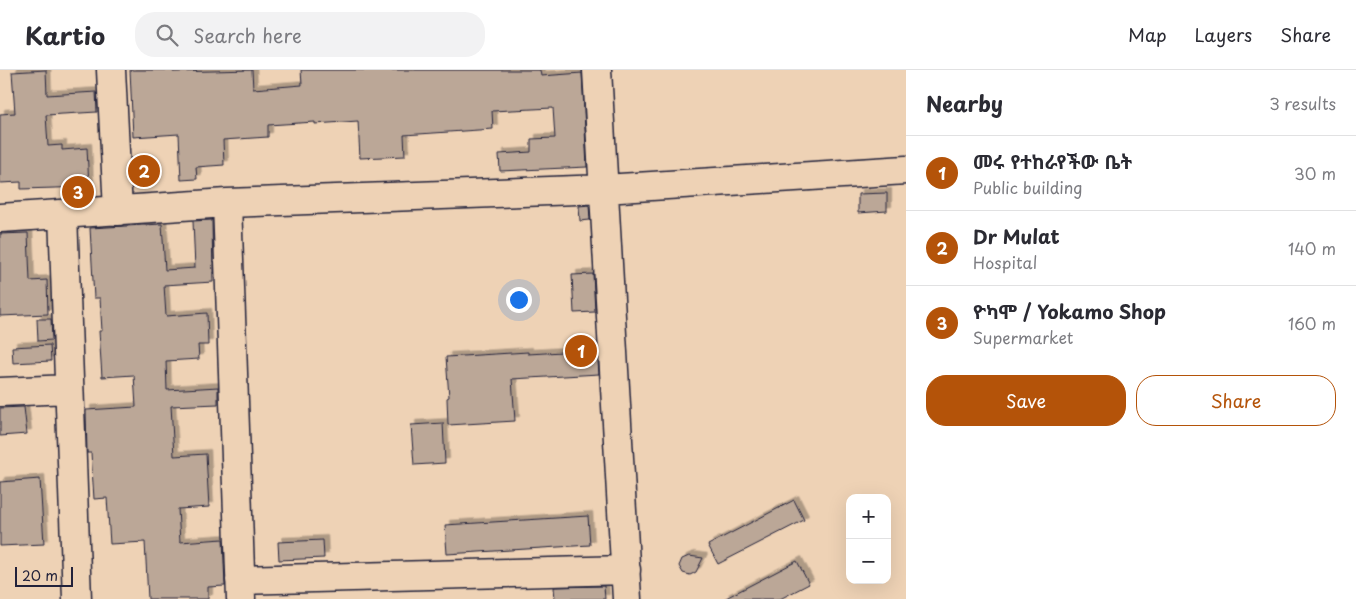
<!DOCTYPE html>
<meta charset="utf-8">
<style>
:root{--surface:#fff;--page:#f2f2f3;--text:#2b2b33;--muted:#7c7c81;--line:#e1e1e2;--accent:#b45309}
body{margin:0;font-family:"Playpen Sans","Noto Sans Ethiopic",sans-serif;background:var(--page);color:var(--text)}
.controls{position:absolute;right:15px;bottom:15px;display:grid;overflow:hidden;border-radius:10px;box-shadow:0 5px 20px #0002}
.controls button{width:45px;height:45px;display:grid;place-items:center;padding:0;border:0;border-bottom:1px solid var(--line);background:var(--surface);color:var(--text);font:25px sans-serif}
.scale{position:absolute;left:15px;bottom:12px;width:58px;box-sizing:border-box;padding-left:5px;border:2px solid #22223b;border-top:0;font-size:14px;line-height:18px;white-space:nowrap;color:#22223b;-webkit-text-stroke:4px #eed2b5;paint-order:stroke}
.you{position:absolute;left:518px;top:229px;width:18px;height:18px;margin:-12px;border:4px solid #fff;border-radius:50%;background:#1a73e8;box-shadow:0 0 0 8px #1a73e833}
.badge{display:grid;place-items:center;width:32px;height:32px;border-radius:50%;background:var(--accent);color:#fff;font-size:16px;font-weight:700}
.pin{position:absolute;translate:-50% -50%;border:2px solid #fff;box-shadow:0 1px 5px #0006}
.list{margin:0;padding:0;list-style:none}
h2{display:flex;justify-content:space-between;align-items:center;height:65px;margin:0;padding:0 20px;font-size:21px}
h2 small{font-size:16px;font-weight:400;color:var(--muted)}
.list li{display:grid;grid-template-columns:32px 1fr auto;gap:15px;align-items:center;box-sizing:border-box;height:75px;padding:0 20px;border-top:1px solid var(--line)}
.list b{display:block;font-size:19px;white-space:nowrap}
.list p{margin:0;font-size:16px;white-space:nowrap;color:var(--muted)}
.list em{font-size:16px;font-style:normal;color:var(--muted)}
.actions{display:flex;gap:10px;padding:15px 20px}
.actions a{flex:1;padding:11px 0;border:1px solid var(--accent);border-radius:20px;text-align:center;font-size:18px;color:var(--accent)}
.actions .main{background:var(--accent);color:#fff}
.icon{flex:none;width:28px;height:28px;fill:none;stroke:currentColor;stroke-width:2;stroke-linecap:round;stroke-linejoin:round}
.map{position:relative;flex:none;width:906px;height:529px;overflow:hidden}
header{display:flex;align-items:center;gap:30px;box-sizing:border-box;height:70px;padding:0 25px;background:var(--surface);border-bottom:1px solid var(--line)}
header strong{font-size:24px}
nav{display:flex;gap:28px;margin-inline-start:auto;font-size:18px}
.search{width:350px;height:45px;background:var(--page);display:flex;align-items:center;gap:12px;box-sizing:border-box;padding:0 18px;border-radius:20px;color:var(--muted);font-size:19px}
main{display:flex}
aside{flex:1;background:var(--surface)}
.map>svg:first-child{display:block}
.building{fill:#bba797;stroke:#22223b;filter:url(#shadow)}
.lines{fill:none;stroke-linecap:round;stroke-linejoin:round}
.minor-casing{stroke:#22223b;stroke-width:31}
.minor{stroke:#eed2b5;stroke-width:28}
</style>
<header>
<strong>Kartio</strong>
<div class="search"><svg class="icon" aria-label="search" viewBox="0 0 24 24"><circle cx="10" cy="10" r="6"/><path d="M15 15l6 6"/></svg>Search here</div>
<nav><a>Map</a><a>Layers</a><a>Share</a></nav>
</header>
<main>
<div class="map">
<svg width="906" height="529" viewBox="0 0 906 529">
<defs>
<filter id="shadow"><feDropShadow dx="4.5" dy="-4.5" stdDeviation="0" flood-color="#0004"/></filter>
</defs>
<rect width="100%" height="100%" fill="#eed2b5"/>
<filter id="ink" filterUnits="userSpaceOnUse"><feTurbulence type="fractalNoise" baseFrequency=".02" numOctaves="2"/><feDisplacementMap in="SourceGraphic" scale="10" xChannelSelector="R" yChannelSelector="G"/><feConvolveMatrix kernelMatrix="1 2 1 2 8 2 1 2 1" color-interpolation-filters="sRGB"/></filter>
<g filter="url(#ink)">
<path class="building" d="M46,0L47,25L96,22L97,42L46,45L48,76L62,75V80L87,78L89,117L21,119V112L0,113V44L15,43L12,2Z
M130,0H173V2L252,0L253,19L302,15L301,0H540L541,6L582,3L587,97L500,101L499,84L531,82V69L555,68L553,38L492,41L493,59L404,65L405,86L360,88L358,51L315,54V52L268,55V67L223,70L224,95L196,97L197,109L181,110L179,64L133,67Z
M887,123V141L858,143V124Z
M589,135L590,150L580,151L579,136Z
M212,150L213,212L164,215L166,246L207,243L208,275H198L199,289L166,291L167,320L218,317V334L171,336L174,386L206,384L209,437L178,439L180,472L223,469L225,516L208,517V529H148L145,472L110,474L107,428L94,429L91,383H87L86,340L136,337L134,305L102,307L99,261H102L100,228H94L90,158L162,154L165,200L195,198L193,151Z
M28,163L30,211L47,210L48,244L0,246V164Z
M593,204L595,242L574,243L572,205Z
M37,249H51L52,270L38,271Z
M50,275L51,291L13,293L12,277Z
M597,280L599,304L512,309L515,351L448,355L447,328L449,327L446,287L528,282V284Z
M24,337L27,364L0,366V338Z
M443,353L445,393L414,395L411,355Z
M40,409L44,474L0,476V412Z
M794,430L804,450L718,494L708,475Z
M588,446L590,475L447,484L445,455Z
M323,470L324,488L279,490L278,472Z
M689,486L703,488L696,502L690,505L683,503L679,496L682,489Z
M797,491L809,514L780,529H724Z
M604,516L605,529H555L554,517Z"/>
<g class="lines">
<g class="minor-casing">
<path id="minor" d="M111,0L118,141
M597,0L627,529
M227,133L241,529
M63,144L77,529
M0,148L227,133L604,119L906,100
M0,322L69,319
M240,510L626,500"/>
</g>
<use href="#minor" class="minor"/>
</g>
</g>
</svg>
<div class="controls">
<button>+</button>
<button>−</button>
</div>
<div class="scale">20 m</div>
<div class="you"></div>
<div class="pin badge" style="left:581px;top:281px">1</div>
<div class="pin badge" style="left:144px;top:101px">2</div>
<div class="pin badge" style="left:78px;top:122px">3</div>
</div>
<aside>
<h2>Nearby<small>3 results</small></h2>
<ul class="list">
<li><span class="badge">1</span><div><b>መሩ የተከራየችው ቤት</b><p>Public building</p></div><em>30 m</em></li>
<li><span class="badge">2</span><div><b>Dr Mulat</b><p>Hospital</p></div><em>140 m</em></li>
<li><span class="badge">3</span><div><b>ዮካሞ / Yokamo Shop</b><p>Supermarket</p></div><em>160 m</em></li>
</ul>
<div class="actions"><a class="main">Save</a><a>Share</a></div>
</aside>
</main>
